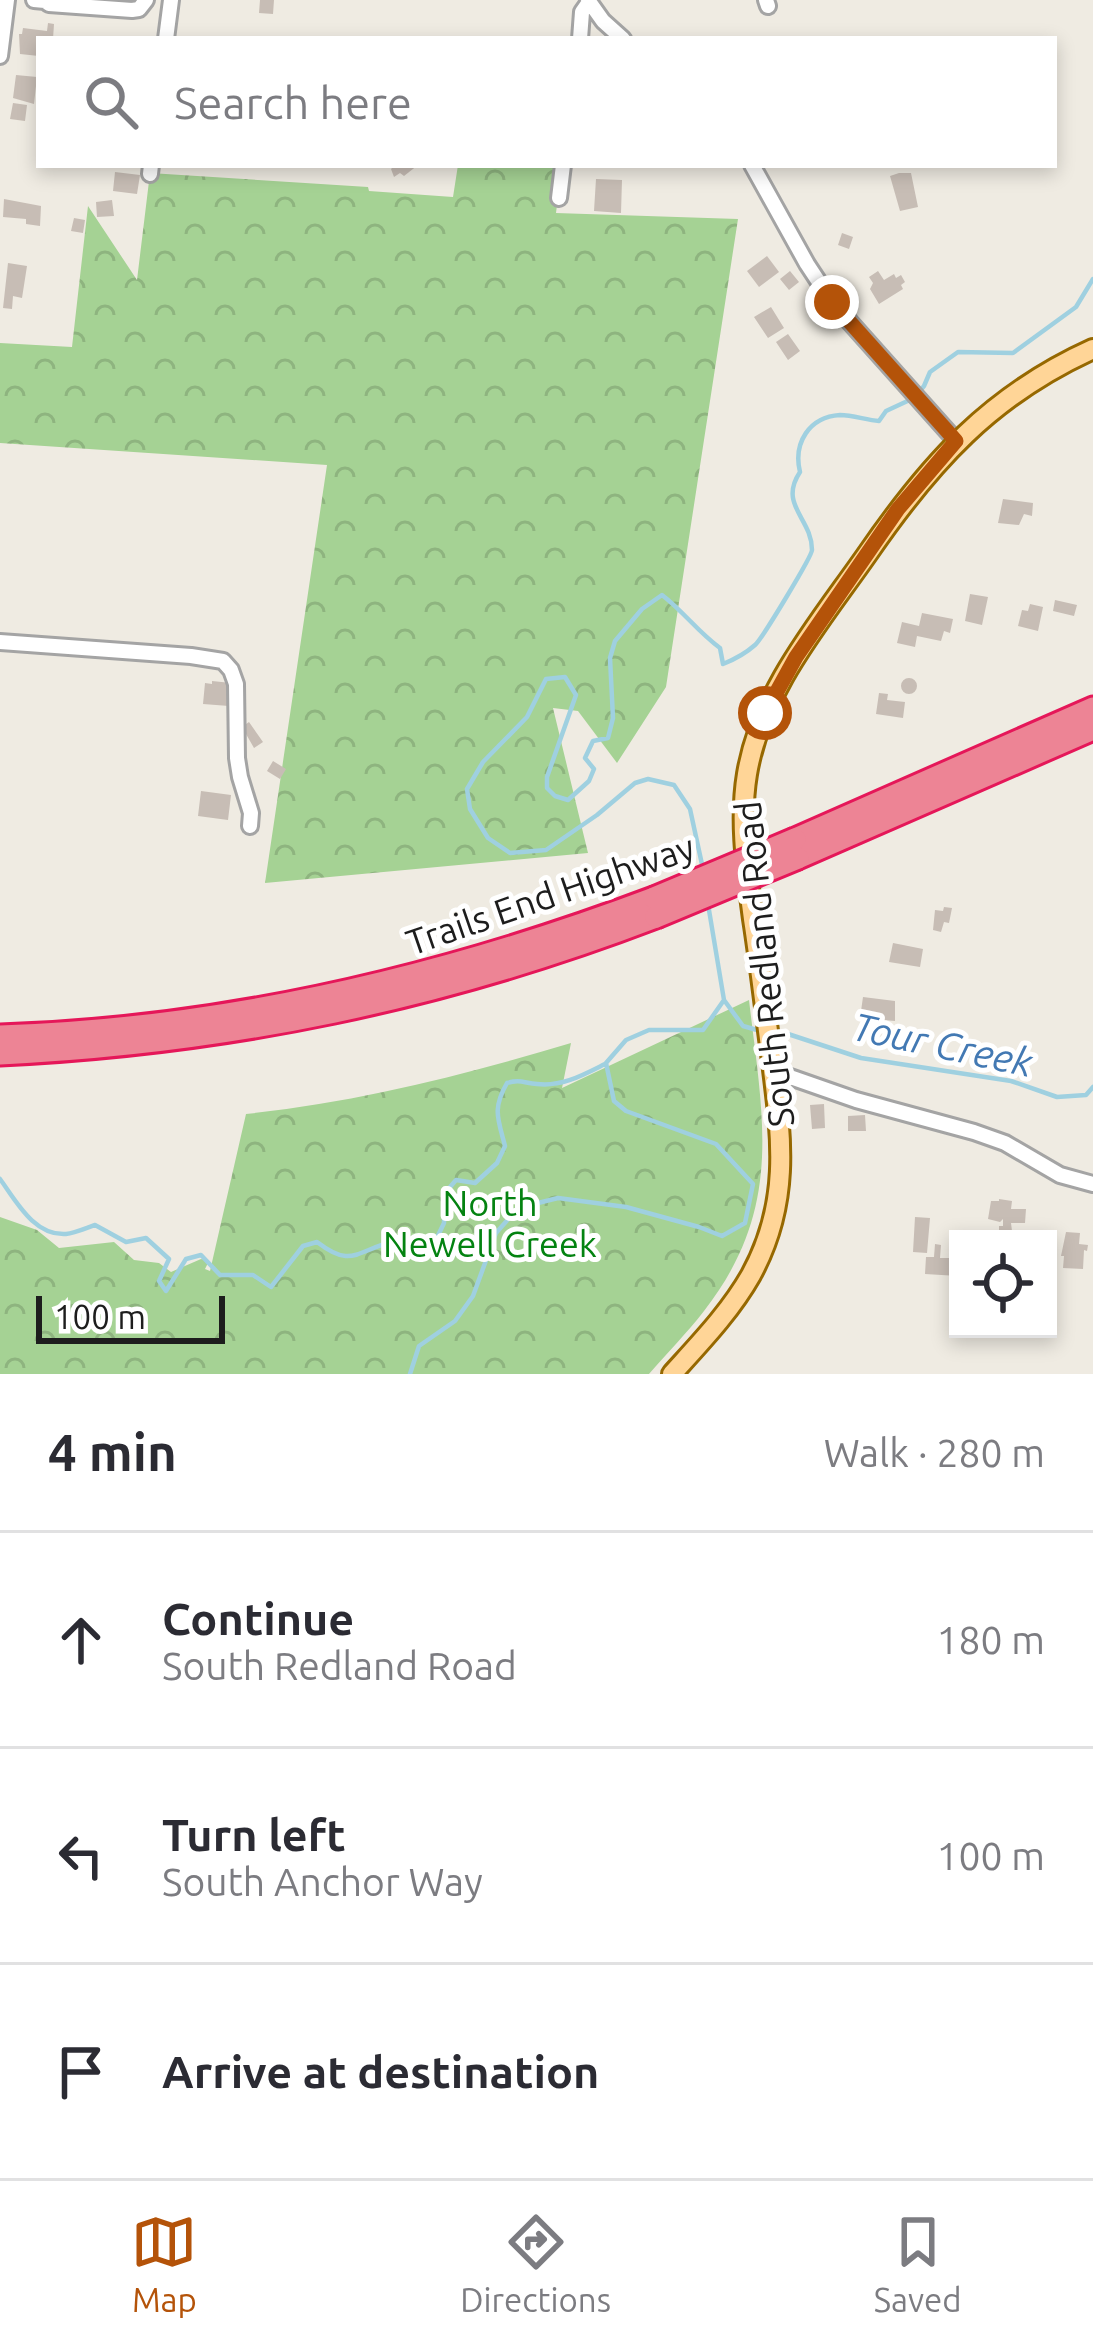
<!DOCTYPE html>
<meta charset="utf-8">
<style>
:root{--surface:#fff;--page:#f7f7f7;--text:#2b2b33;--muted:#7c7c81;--line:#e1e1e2;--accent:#b45309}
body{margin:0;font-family:Ubuntu,sans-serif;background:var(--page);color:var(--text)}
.controls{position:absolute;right:36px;bottom:36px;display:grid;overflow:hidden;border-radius:0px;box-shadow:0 6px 18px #0003}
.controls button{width:108px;height:108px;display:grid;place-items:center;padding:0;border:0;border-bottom:3px solid var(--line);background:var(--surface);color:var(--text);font:60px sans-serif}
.scale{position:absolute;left:36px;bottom:30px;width:189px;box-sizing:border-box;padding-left:12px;border:6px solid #1d1d1d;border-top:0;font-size:33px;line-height:42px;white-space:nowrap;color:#1d1d1d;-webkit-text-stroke:9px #fff;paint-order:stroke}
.stop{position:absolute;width:36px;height:36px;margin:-27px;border:9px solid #b45309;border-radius:50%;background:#fff}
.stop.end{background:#b45309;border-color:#fff;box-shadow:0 3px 12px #0008}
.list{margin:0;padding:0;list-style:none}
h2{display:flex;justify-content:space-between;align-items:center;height:156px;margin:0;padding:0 48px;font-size:51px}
h2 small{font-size:39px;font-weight:400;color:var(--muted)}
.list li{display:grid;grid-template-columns:78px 1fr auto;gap:36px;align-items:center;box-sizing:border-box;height:216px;padding:0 48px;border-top:3px solid var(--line)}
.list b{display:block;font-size:45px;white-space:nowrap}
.list p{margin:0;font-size:39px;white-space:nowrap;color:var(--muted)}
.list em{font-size:39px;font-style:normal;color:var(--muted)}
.icon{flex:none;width:66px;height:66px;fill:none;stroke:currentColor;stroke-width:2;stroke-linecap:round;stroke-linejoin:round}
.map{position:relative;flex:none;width:1093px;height:1374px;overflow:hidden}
.search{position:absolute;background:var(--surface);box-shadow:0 6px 18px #0003;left:36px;right:36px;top:36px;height:132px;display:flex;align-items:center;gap:30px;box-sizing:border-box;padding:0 42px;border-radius:0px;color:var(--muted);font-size:45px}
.sheet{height:804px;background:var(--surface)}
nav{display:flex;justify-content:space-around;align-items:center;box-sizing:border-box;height:168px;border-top:3px solid var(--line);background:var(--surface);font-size:33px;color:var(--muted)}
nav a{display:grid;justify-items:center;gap:6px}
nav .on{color:var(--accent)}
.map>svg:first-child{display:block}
.forest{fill:url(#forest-crowns)}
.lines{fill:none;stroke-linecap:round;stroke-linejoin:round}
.stream{stroke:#9fd0e0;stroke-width:4.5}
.building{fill:#c7bdb5}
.minor-casing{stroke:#a4a4a4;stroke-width:20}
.major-casing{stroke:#966800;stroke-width:24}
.highway-casing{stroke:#e51759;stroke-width:27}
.minor{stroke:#fff;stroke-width:14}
.major{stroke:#ffd597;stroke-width:18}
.highway{stroke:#ed8495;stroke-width:21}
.highway-bridge-casing{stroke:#e51759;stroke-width:27;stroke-linecap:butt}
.highway-bridge{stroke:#ed8495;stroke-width:21}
.route{stroke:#b45309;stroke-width:15}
.labels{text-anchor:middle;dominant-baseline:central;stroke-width:10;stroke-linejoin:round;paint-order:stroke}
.street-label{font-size:36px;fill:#1d1d1d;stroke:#fff}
.park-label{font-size:36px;fill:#048311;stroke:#fff}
.water-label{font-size:39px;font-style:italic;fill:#4379b3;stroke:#fff}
</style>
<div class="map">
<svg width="1093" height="1374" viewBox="0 0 1093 1374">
<defs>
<pattern id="forest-crowns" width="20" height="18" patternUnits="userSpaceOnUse" patternTransform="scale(3)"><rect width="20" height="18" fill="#a5d294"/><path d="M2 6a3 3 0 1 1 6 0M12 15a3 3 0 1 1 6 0" fill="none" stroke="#8eb47f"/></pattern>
</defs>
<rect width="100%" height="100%" fill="#efebe2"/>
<path class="forest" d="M458,165H562L556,213L738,219L666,687L617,763L578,711L553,708L588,853L265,883L327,465L0,443V343L72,347L88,206L137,280L150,173L368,187L369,191L453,197Z
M749,1000C763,1120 784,1208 704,1311C687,1333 667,1353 649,1374H0V1217L37,1230L59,1248L114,1242L134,1260L159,1263L171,1272L201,1259L209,1261L205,1269L210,1271L246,1114C357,1102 464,1075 571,1043L562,1088Z"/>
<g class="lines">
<path class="stream" d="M703,869L690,809L674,785L648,779L635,783L597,815L546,850L510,853L488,838L470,809L467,789L483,762L527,717L546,679L565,677L576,695L547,777V788L555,796L568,800L589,781L594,769L585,758L593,741L608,738L613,718L610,658L615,641L642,609L662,595C683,611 698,632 720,648L723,664C733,660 746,653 755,645C762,639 812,556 812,550C812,518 778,505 800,472C793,443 809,417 840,415C853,415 866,420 879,421L886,411L914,398L924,386L930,372L958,352L1013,353L1076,307L1093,279
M724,1000L743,1026L757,1030
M782,1032L861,1058L1011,1081L1057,1097L1086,1095L1093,1087
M0,1179C16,1201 34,1236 66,1234C75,1233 86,1228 95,1225L126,1242L146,1238L169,1259L159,1281L166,1291L186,1259L201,1255L220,1275H253L271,1287L303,1246L317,1242C351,1268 355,1252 391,1242L407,1256L433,1246L444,1223L445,1193L456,1180L475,1183L497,1163L505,1146C498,1119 492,1109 507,1083C520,1079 524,1083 537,1084C562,1087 583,1075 605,1064
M410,1374L419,1346L455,1321L473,1296L496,1233L518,1208L558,1198L626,1207L699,1227L722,1236L745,1223L753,1184L716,1144L626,1111L614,1101L606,1063L626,1040L649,1030H703L724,1000L708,904"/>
</g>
<path class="building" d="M260,0H274L273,14L259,13Z
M48,23L54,24L53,39H39V56L20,54L19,34H22L23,28L47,31Z
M16,75L37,77L34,104L13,98Z
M13,103L27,105L25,121L10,119Z
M395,165H418L404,176L400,173L394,177L391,169Z
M115,172L140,175L137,194L113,191Z
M899,173H911L918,207L900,211L890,176Z
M596,179L622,180L621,213L594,211Z
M4,199L41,206L40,226L26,224V219L3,217Z
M112,200L114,216L97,217L96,202Z
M74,218L85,220L83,233L71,231Z
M842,233L853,237L849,249L838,245Z
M767,256L779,272L759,287L747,271Z
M8,263L27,266L22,298L13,296L12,309L3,308Z
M790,271L799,282L789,290L780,279Z
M878,271L884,280L894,274L896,278L901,275L905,282L901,285L903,289L879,304L870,289L873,283L869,277Z
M771,307L784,328L768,338L754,317Z
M788,334L800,351L788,360L776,342Z
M1003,499L1033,503L1032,516L1024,514L1019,525L998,523Z
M970,594L988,597L982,625L965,621Z
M1055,600L1077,605L1074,616L1053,611Z
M1030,604L1043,607L1038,631L1018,626L1022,610L1028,611Z
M922,613L953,619L950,633L944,631L941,641L917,636L915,647L897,643L902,622L919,626Z
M901 686a8 8 0 1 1 16 0a8 8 0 1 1-16 0Z
M212,681L231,683L229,706L203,704L205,683L212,684Z
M879,693L888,694L887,700L905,702L903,718L876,714Z
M249,722L263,742L254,748L242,727Z
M273,761L286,769L280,779L267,771Z
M201,791L231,795L228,820L198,816Z
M944,907L952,908L949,923L944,922L941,932L933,930L935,910L943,911Z
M893,943L923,949L920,967L889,962Z
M863,997L895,1001V1021L860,1018Z
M824,1104L825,1128L812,1129L810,1105Z
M865,1115L866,1131H848V1116Z
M999,1199L1012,1201L1011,1209H1026L1025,1223H1011L1013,1239H999V1226H1003V1219L1000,1222L988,1219L991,1201H999Z
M915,1217L930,1218L927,1253L913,1252Z
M1066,1232L1080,1233L1079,1244L1088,1245L1087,1251L1084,1250L1083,1269L1063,1268L1064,1256H1061Z
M935,1244L941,1245L940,1258H958V1276L925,1274L926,1257H934Z"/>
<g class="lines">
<g class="minor-casing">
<path id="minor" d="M34,0L45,1L49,4L132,10L139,9L146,0
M588,0L603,21L623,39
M766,0L768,6
M166,39L171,0
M580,39L582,12L589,2
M0,56L7,0
M752,165L807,264L832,302L956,441
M150,174L151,165
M559,198L563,165
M0,642L191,656L223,661L231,670L236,684L237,758L240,777L251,813L250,826
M773,1071L856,1100L974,1132L1005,1143L1060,1175L1093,1184"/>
</g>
<g class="major-casing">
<path id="major" d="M672,1374C700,1343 730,1312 751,1275C792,1200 781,1134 771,1054C765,1009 760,964 753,919C747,872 739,822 747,774C761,690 820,622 868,553C930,463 991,395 1093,349"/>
</g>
<g class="highway-casing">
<path id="highway" d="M795,839L1093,708
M798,858L1093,729
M0,1036C225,1029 444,977 654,898
M0,1054C229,1043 442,999 656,917"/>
</g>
<use href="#minor" class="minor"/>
<use href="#major" class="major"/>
<use href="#highway" class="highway"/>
<g class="highway-bridge-casing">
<path id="highway-bridge" d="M654,898L795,839
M656,917L798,858"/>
</g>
<use href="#highway-bridge" class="highway-bridge"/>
</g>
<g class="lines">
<path class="route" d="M765,713L796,657L898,509L956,441L832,302"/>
</g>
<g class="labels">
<g class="street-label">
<text transform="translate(550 894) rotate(-19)">Trails End Highway</text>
<text transform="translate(764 964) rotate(-96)">South Redland Road</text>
</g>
<g class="park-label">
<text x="490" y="1202">North<tspan x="490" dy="41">Newell Creek</tspan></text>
</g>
<g class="water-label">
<text transform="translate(943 1044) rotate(12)">Tour Creek</text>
</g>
</g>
</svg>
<div class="controls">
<button><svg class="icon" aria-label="locate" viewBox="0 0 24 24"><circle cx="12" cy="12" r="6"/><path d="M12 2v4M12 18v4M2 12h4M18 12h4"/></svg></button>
</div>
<div class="scale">100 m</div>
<div class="stop" style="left:765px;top:713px"></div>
<div class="stop end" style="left:832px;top:302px"></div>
<div class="search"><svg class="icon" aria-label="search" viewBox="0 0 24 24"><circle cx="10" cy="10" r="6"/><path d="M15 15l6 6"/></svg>Search here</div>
</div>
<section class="sheet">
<h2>4 min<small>Walk · 280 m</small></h2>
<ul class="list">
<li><svg class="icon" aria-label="ahead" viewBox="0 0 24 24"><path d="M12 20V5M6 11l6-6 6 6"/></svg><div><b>Continue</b><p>South Redland Road</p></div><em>180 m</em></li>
<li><svg class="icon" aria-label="left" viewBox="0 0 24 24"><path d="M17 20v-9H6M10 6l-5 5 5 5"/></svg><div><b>Turn left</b><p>South Anchor Way</p></div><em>100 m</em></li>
<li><svg class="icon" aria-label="arrive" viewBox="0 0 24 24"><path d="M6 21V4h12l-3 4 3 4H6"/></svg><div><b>Arrive at destination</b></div></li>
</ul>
</section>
<nav>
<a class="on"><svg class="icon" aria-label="map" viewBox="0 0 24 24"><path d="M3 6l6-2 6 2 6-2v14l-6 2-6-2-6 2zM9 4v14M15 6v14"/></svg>Map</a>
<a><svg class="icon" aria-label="directions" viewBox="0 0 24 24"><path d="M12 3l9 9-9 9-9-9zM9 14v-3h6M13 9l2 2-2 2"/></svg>Directions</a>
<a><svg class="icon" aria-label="saved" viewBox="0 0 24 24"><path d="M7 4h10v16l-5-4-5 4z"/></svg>Saved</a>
</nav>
